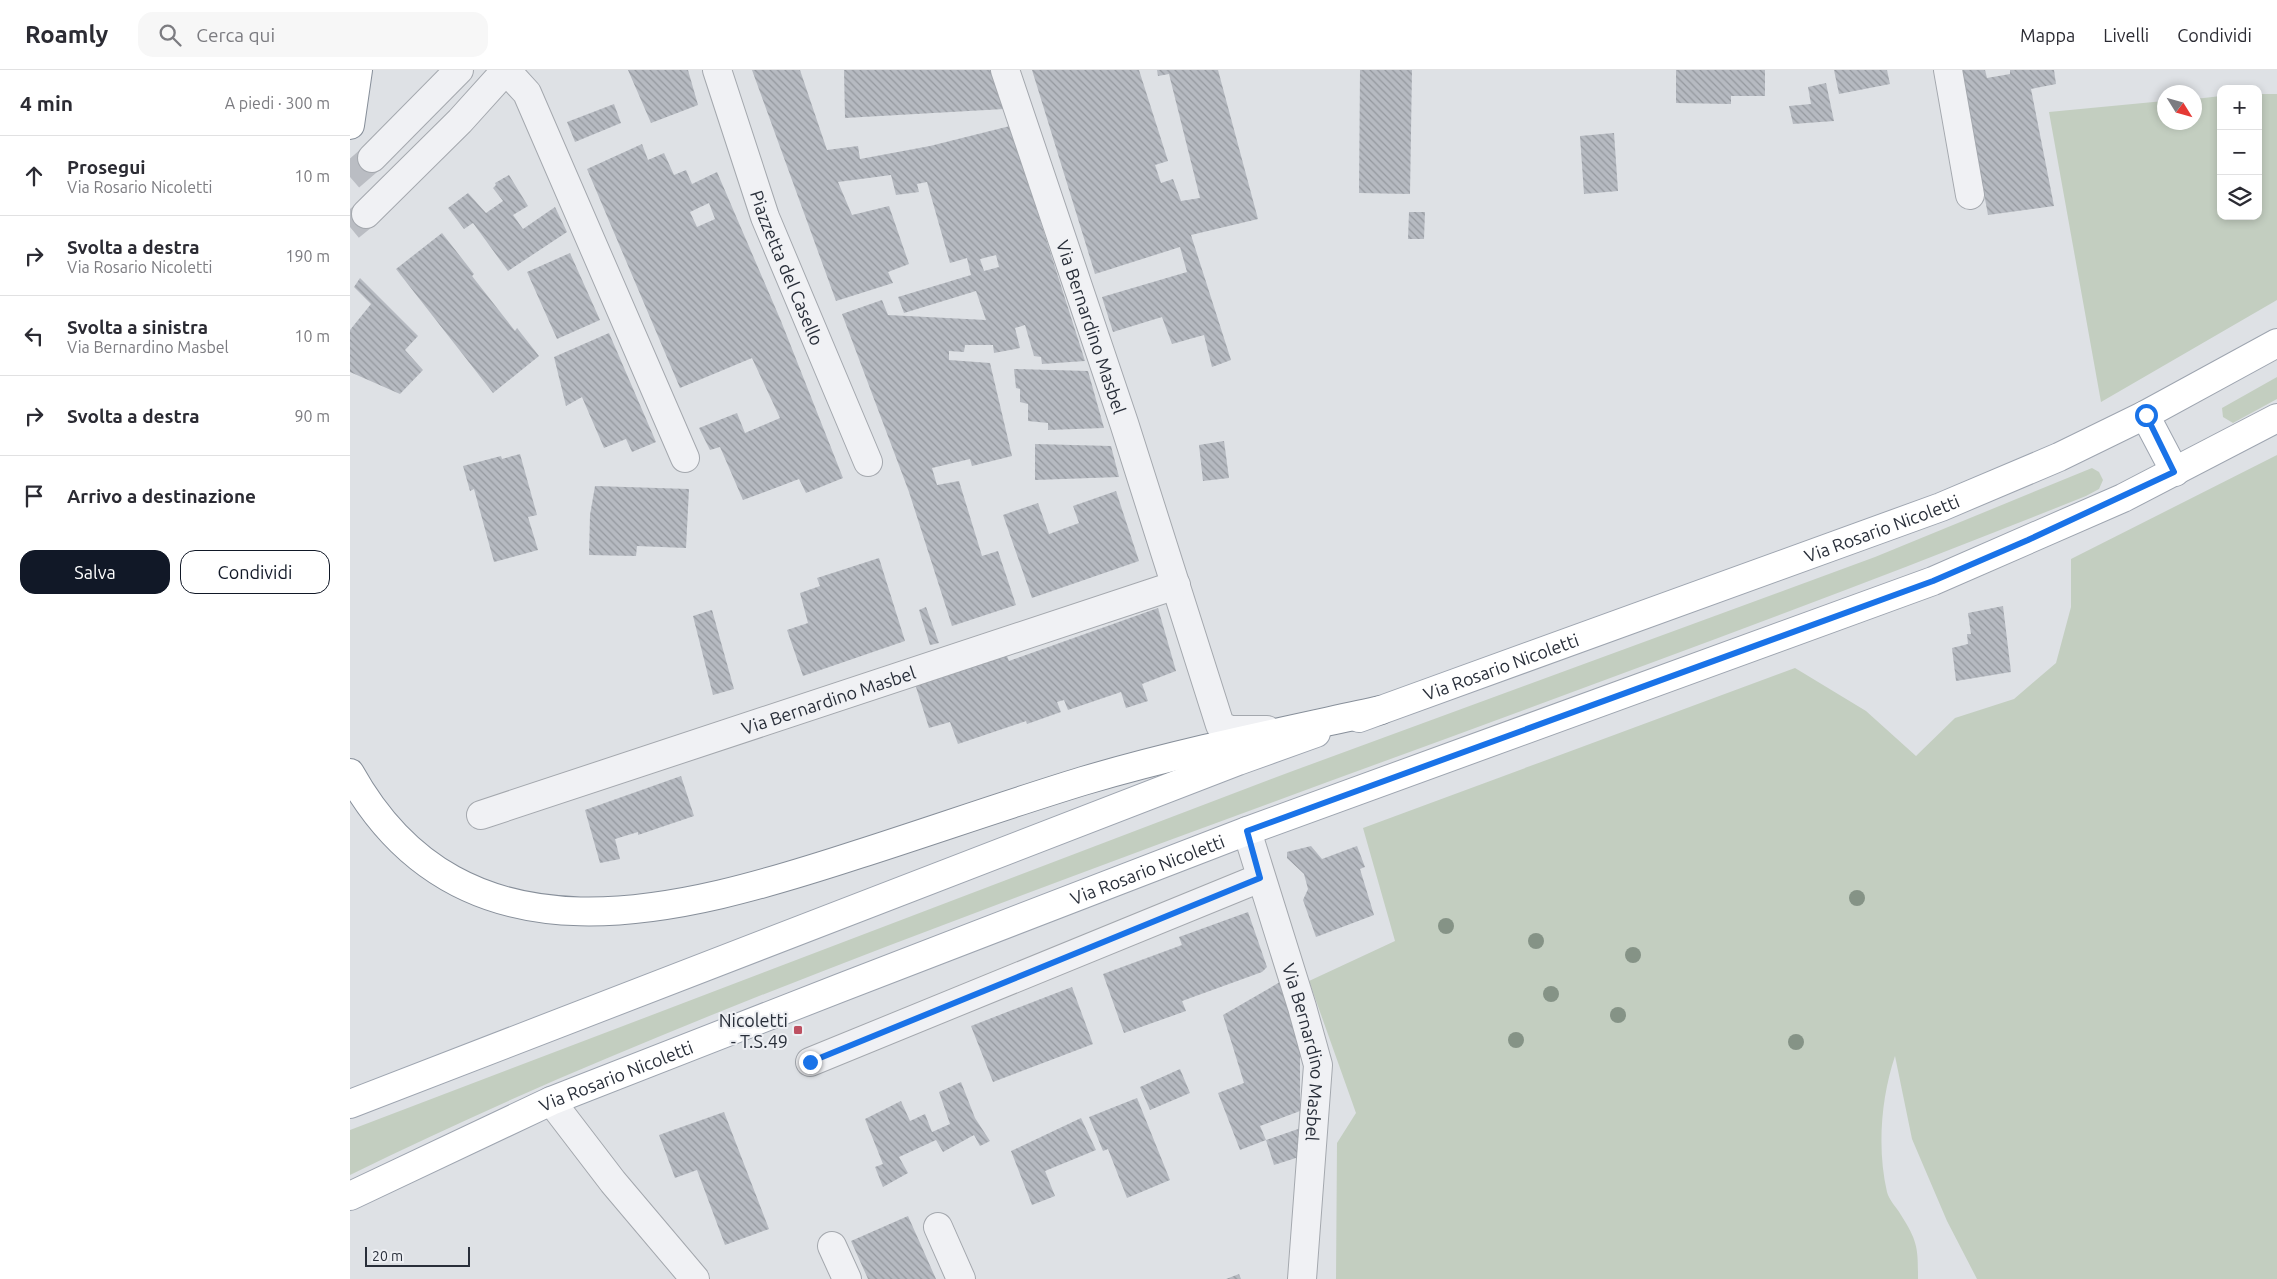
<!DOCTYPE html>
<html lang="it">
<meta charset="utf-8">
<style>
:root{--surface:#fff;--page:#f7f7f7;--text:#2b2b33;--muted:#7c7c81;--line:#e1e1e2;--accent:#111827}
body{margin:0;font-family:Ubuntu,sans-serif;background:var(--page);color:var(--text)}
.controls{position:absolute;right:15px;top:15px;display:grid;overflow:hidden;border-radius:10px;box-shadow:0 2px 8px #0003}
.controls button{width:45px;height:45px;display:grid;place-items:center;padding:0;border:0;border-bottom:1px solid var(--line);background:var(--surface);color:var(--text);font:25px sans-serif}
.compass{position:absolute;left:1807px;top:15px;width:45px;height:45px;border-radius:50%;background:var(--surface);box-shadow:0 2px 8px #0003;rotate:127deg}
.scale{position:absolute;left:15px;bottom:12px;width:105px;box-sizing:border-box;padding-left:5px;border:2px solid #292f3a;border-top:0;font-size:14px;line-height:18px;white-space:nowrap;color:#292f3a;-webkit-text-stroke:4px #edeff3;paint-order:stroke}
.stop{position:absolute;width:15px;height:15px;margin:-11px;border:4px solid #1a73e8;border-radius:50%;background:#fff}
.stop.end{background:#1a73e8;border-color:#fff;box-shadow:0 1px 5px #0008}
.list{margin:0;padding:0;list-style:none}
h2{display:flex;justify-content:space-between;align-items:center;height:65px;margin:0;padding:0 20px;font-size:21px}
h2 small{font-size:16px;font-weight:400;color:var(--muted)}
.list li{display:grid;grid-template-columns:32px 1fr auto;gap:15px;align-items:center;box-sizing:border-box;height:80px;padding:0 20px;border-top:1px solid var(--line)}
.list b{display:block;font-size:19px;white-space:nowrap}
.list p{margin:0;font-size:16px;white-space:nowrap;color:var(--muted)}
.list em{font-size:16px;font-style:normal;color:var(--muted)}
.actions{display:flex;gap:10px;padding:15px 20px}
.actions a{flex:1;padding:11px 0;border:1px solid var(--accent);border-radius:15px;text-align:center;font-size:18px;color:var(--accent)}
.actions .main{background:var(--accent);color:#fff}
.icon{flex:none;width:28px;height:28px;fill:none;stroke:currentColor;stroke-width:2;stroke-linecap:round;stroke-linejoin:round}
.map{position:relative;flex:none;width:1927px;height:1209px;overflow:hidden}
header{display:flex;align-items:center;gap:30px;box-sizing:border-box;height:70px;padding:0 25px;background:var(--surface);border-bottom:1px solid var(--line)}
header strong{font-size:24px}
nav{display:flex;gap:28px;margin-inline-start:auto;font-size:18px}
.search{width:350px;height:45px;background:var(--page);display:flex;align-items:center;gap:12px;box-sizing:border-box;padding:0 18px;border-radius:15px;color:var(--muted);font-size:19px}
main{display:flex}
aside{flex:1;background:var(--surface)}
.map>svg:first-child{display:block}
.grass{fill:#c3cec0}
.building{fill:url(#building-back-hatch);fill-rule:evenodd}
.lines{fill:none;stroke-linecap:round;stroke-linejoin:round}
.minor-tunnel{stroke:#babdc3;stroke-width:28;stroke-dasharray:28 14;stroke-linecap:butt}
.minor-casing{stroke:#a4a8ae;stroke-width:30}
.major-casing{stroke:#9ea5b0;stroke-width:30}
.highway-casing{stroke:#878f9a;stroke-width:30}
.minor{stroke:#f0f1f4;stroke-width:28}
.major{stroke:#fff;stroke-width:28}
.highway{stroke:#fff;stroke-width:28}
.tree{fill:#859386}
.route{stroke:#1a73e8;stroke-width:6}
.poi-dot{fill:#bd5061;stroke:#edeff3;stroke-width:2}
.labels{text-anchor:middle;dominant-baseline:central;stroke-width:4;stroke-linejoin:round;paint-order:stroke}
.street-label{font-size:18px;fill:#292f3a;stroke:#edeff3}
.poi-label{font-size:18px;fill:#292f3a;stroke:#edeff3;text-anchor:end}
</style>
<header>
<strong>Roamly</strong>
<div class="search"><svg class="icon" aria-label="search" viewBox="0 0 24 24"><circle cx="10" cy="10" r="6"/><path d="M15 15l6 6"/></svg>Cerca qui</div>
<nav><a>Mappa</a><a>Livelli</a><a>Condividi</a></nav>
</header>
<main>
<aside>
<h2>4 min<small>A piedi · 300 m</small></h2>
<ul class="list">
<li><svg class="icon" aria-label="ahead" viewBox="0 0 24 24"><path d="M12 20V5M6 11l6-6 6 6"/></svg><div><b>Prosegui</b><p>Via Rosario Nicoletti</p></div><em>10 m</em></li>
<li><svg class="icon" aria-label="right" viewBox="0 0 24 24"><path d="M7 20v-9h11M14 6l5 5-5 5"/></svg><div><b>Svolta a destra</b><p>Via Rosario Nicoletti</p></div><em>190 m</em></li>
<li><svg class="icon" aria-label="left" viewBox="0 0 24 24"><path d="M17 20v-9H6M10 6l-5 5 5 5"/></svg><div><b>Svolta a sinistra</b><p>Via Bernardino Masbel</p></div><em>10 m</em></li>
<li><svg class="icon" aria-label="right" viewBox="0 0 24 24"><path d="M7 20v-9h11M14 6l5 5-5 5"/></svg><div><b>Svolta a destra</b></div><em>90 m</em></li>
<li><svg class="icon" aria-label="arrive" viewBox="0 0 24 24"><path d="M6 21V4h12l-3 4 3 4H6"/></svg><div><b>Arrivo a destinazione</b></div></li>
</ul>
<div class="actions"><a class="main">Salva</a><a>Condividi</a></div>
</aside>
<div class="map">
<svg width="1927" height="1209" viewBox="0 0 1927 1209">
<defs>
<pattern id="building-back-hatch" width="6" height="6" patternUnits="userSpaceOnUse" patternTransform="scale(1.25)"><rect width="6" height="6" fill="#b6bac1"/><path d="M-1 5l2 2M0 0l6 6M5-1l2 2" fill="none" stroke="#94989e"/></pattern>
</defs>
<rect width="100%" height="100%" fill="#dee1e5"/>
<path class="grass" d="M1908,24H1927V230L1751,332L1699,42L1814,31V52H1844L1845,29L1871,26V146H1908Z
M1927,307V329L1883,353L1873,347L1872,338Z
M1927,385V1209H1627L1597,1151L1562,1069L1545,986C1531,1028 1527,1079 1537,1122C1539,1130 1547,1138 1551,1145C1568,1172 1568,1178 1568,1209H986L987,1073L1006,1043L959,911L1045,871L1013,758L1445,598L1516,641L1566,686L1605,648L1664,629L1706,593L1721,537V489Z
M1742,398L1749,402L1753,410L1749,419L1736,426C1397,562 1052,683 710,811C470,901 229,992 0,1105V1060L940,702L1525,487Z"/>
<path class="building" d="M278,0H338L348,35L301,53Z
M402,0H450L477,80L508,76L510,89L580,76L660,56L735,291L692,294L691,287L684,286L675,255L665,258L670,278L644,283L643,275H615L614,282L599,281V290L640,293L662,386L622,396L620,389L582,398L587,415L609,411L632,486L648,481L666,535L602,556L559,422L492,244L532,230L538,245L636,250L626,221L554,243L548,227L621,205L617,188L600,193L577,112L567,114L569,122L546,125L541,105L488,112L502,145L539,136L559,194L538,202L543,213L486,231ZM646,185L649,197L634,201L630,189Z
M494,0H642L654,39L495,48Z
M682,0H789L818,91L805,95L811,113L823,109L831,131L850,128L819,4L808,6L807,0H868L908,149L841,165L881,290L862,297L854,265L822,274L812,247L763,262L752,227L837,202L830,177L745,204Z
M1010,0H1062L1060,124L1009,123Z
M1326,0H1415V26H1381V34L1326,33Z
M1484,0H1537L1540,14L1489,24Z
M1611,0H1635L1637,8L1660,4V0H1704L1706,14L1681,19L1704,136L1638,145Z
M1476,13L1484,51L1443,54L1439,36L1461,34L1458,17Z
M264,34L271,53L225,72L217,52Z
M1264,63L1268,121L1234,124L1230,66Z
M292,74L298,90L314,83L324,105L336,100L342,114L367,102L431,251L493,408L456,423L449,409L393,430L370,377L360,380L349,358L387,343L395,363L430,348L402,288L330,318L237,99ZM359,133L365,149L347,157L340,142Z
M159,105L178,136L163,145L173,159L205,137L217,162L158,201L123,153L114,159L98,138L118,123L136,143L153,131L143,118L146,115L145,113Z
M1059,142H1075L1074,169H1058Z
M92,163L124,204L122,206L165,261L167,258L189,286L143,323L46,199Z
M220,183L250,250L207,269L177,202Z
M10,208L68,266L55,280L73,300L50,324L0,302V260L21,234L4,217Z
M259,263L306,372L282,382L276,369L254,378L232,327L216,336L204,287Z
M664,299L738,301L754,358L698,360V353L678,351V334L670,332V319L666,318Z
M874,371L879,408L853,411L849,375Z
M685,374L761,376L769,407L685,410Z
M170,384L187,445L178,447L188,480L144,492L124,419L120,421L113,396L151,386L152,389Z
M245,416L339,419L336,478L287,476L286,486L239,485L240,445Z
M766,421L789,491L682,528L653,445L688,433L699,464L729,453L723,436Z
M529,488L555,571L453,606L437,560L458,553L450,523L470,516L467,508Z
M1653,536L1661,602L1606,611L1602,578L1618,574L1617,564H1621L1618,543Z
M576,537L589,573L580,575L569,540Z
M808,538L826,601L792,614L798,631L776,638L771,622L718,640L714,630L707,632L711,642L677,654L676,651L608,674L600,652L579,658L565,614L655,582L659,591Z
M362,540L384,619L363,625L343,546Z
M331,706L344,746L288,765V762L265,769L270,789L250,793L235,740Z
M961,776L972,789L1007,776L1015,797L1010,799L1024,845L966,867L953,830L958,819L954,804L937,788V782Z
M898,842L917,897L912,902L832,931L836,941L774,963L753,904L832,875L829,867Z
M930,912L950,981V1041L910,1056L916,1070L890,1080L868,1023L894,1013L873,945Z
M722,917L743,974L643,1012L621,956Z
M830,999L840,1023L800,1040L790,1017Z
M611,1012L625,1048L640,1071L630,1076L624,1065L593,1082L586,1070L549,1087L558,1103L533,1117L525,1097L533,1094L515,1049L551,1031L560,1051L575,1044L582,1062L600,1054L589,1022Z
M787,1028L820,1110L777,1128L758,1079L753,1081L739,1047Z
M374,1042L419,1159L375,1175L347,1100L325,1108L309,1065Z
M731,1048L746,1080L695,1101L705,1126L682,1135L661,1081Z
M951,1058L949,1087L924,1095L916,1070Z
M558,1146L586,1209H518L501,1171Z
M889,1204L891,1209H876Z"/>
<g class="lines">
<path class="minor-tunnel" d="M0,107L22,88
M0,157L16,144"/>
<g class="minor-casing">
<g id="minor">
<path id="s1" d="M367,0L415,147L518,392"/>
<path id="s2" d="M655,0L774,353L870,655L880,660H917"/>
<path d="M1598,0L1620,125"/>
<path d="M22,88L109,0"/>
<path d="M16,144L110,51L156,0L177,23L335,388"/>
<path id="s3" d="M131,745L826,515"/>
<path id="s4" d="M897,761L952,937L968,995L952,1209"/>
<path d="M460,992L910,808"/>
<path d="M201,1031L263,1112L345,1209"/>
<path d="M588,1157L611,1209"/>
<path d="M482,1176L497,1209"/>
</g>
</g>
<g class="major-casing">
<g id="major">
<path d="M1795,345L1825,402"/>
<path id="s5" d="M1009,648L1591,437L1709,387L1795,345L1927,273"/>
<path d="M0,1034L888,691L966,663"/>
<path id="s6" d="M0,1126L201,1031L490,918L897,761L1583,511L1773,428L1927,348"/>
</g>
</g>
<g class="highway-casing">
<path id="highway" d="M0,55L8,0
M0,703C113,906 331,842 509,784C584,760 658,734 733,711C831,682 931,662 1031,640"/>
</g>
<use href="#minor" class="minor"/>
<use href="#major" class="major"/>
<use href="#highway" class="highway"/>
</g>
<g class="tree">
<circle cx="1507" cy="828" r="8"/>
<circle cx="1096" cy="856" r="8"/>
<circle cx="1186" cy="871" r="8"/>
<circle cx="1283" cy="885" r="8"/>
<circle cx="1201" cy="924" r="8"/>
<circle cx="1268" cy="945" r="8"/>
<circle cx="1166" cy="970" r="8"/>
<circle cx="1446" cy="972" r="8"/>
</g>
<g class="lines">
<path class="route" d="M460,992L910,808L897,761L1583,511L1678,470L1824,402L1796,345"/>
</g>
<rect class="poi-dot" x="443" y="955" width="10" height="10" rx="2.5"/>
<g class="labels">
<g class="street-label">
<text stroke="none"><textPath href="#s1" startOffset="210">Piazzetta del Casello</textPath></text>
<text stroke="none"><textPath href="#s2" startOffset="271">Via Bernardino Masbel</textPath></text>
<text stroke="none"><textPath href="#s5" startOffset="556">Via Rosario Nicoletti</textPath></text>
<text stroke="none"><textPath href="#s5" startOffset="151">Via Rosario Nicoletti</textPath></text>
<text stroke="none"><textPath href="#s3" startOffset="366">Via Bernardino Masbel</textPath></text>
<text stroke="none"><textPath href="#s6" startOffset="862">Via Rosario Nicoletti</textPath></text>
<text stroke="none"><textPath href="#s4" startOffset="230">Via Bernardino Masbel</textPath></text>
<text stroke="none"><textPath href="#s6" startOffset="292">Via Rosario Nicoletti</textPath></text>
</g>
<g class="poi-label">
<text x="438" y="950">Nicoletti<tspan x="438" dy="21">- T.S.49</tspan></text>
</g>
</g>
</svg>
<div class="controls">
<button>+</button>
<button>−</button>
<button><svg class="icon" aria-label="layers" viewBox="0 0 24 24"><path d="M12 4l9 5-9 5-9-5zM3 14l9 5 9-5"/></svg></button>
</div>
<svg class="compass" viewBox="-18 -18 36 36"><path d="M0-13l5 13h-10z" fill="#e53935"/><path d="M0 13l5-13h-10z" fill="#7c7c81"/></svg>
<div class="scale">20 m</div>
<div class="stop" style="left:1796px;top:345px"></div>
<div class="stop end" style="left:460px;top:992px"></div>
</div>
</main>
